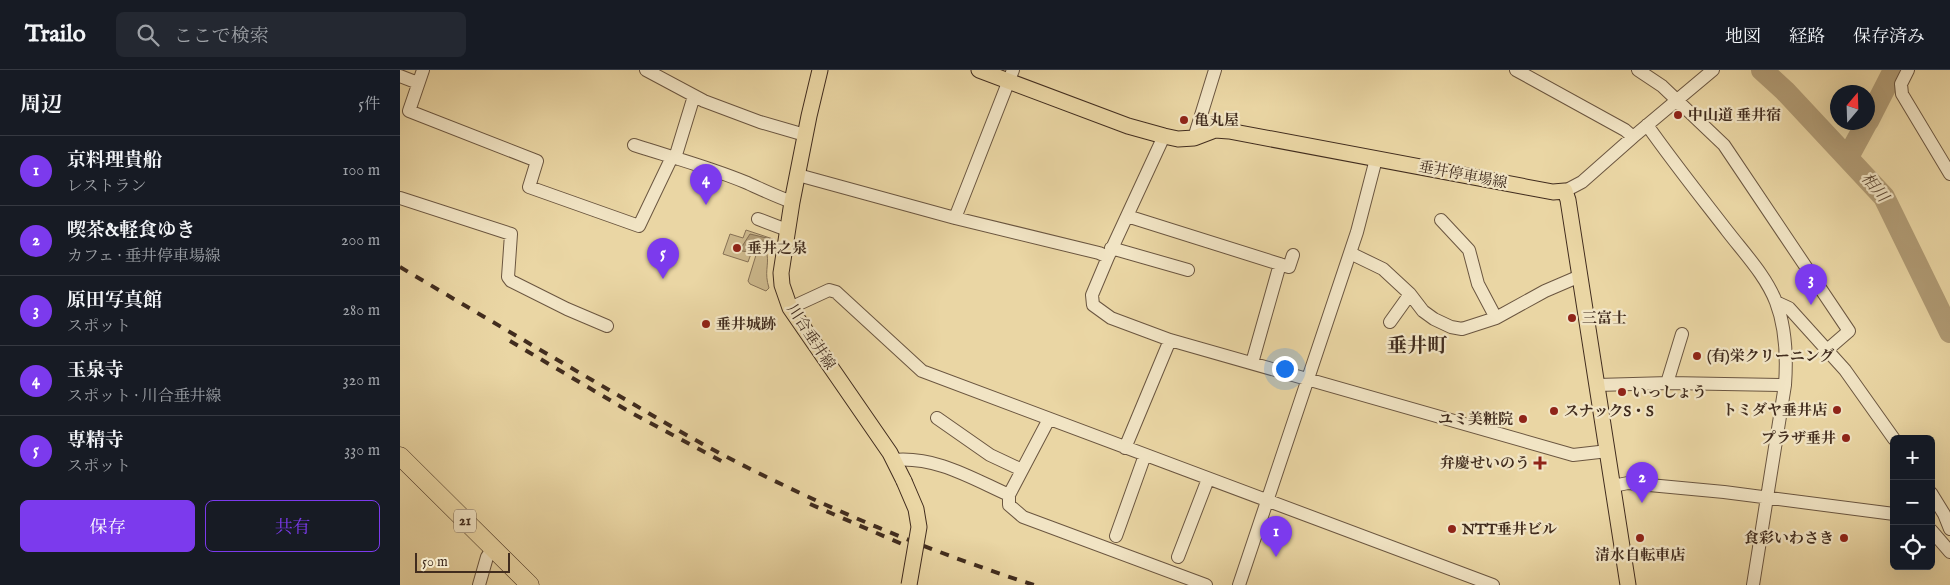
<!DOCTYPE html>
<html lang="ja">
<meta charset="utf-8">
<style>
:root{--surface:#171b24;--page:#242831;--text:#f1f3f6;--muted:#9ea1a6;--line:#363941;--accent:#7c3aed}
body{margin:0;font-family:"IM FELL English","Noto Serif JP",serif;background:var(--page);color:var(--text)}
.controls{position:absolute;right:15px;bottom:15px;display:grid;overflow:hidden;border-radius:8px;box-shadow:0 5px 20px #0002}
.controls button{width:45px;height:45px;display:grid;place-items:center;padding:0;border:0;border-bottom:1px solid var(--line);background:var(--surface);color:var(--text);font:25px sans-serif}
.compass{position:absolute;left:1430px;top:15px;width:45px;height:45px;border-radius:50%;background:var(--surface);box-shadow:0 5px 20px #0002;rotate:19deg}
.scale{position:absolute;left:15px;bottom:12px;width:95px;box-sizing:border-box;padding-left:5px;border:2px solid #412c1e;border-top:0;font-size:14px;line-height:18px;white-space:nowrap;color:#412c1e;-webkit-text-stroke:4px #f1e4c4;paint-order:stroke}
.you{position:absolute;left:884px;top:298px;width:18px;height:18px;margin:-12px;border:4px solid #fff;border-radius:50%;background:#1a73e8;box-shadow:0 0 0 8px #1a73e833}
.badge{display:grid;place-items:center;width:32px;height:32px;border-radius:50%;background:var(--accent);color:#fff;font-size:16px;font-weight:700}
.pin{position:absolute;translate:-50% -41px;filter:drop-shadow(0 1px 2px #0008)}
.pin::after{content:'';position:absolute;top:26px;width:18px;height:15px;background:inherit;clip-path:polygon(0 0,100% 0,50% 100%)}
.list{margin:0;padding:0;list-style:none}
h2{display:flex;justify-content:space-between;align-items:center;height:65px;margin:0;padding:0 20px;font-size:21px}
h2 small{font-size:16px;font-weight:400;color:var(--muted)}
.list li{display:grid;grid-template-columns:32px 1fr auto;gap:15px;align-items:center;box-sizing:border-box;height:70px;padding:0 20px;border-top:1px solid var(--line)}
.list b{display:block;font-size:19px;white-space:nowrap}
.list p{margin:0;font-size:16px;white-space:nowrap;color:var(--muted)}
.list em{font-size:16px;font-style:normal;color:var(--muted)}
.actions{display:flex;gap:10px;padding:15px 20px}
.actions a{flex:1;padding:11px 0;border:1px solid var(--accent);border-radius:8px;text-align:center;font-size:18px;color:var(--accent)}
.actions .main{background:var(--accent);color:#fff}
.icon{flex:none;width:28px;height:28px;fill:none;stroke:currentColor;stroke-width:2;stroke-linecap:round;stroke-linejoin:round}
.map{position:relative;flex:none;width:1550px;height:515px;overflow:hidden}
header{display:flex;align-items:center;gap:30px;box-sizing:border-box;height:70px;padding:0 25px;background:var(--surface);border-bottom:1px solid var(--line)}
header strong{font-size:24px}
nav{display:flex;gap:28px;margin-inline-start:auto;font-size:18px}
.search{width:350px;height:45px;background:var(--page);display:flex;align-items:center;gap:12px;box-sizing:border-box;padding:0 18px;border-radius:8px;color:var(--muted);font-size:19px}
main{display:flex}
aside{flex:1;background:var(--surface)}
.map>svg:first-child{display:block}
.green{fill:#cdb98d;stroke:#877256}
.water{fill:#b19c76;stroke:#846f53}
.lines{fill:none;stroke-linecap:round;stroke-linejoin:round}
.river{stroke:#b19c76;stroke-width:22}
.minor-casing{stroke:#6b5640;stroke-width:14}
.major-casing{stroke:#412c1e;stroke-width:17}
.highway-casing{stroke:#412c1e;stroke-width:19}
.minor{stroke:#f1e4c4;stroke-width:12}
.major{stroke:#ead6a4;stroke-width:15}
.highway{stroke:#ead6a4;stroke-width:18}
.rail{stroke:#412c1e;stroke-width:4;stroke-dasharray:9 9;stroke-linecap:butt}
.major-bridge-casing{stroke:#412c1e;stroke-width:17;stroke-linecap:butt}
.major-bridge{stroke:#ead6a4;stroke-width:15}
.poi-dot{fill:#8f2418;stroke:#f1e4c4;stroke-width:2}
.labels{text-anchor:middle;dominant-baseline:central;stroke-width:4.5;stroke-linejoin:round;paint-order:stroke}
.shield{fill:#f1e4c4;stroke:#766350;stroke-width:1}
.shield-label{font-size:14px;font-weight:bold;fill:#412c1e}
.poi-label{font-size:15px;font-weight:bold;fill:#412c1e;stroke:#f1e4c4;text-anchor:start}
.street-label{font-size:15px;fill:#412c1e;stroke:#f1e4c4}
.water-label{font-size:16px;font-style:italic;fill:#5d4834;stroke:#f1e4c4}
.district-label{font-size:20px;font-weight:bold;fill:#412c1e;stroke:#f1e4c4}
</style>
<header>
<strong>Trailo</strong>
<div class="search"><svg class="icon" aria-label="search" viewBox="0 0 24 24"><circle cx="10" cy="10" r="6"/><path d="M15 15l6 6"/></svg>ここで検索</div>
<nav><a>地図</a><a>経路</a><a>保存済み</a></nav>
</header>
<main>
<aside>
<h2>周辺<small>5件</small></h2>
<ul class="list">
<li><span class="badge">1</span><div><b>京料理貴船</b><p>レストラン</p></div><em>100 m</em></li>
<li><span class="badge">2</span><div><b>喫茶&amp;軽食ゆき</b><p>カフェ · 垂井停車場線</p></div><em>200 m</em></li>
<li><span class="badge">3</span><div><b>原田写真館</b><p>スポット</p></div><em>280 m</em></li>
<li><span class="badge">4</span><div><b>玉泉寺</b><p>スポット · 川合垂井線</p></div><em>320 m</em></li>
<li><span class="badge">5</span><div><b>専精寺</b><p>スポット</p></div><em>330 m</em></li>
</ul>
<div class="actions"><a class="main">保存</a><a>共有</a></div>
</aside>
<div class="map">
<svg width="1550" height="515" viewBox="0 0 1550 515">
<rect width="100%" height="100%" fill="#ead6a4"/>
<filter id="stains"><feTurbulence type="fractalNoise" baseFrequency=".004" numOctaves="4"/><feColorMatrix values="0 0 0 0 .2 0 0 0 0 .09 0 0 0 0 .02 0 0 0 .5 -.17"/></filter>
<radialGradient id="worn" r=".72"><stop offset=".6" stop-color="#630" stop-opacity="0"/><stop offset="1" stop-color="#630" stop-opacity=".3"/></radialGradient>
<path class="green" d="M346,160L373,169L371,175L356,170L348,192L323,184L330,164L343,168Z
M360,180L367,184C369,196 364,202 369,218L366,221L350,214L348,211L356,185Z"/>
<path class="water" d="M350,164L371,169L368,172L353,170L348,182L342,181L341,178Z"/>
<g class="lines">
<path class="river" d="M1362,0L1385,21L1484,127L1550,262
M1468,51L1494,0
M1448,87L1467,52"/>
<g class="minor-casing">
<path id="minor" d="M23,0L9,41L137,91L129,117L239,156L271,89L275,88L294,26
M246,0L304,31L360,52L405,65
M1116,0L1225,60L1233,67
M1238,0L1262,16L1324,75L1449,261L1427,280
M1508,0L1501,14L1502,24L1550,104
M0,6L18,13
M1247,55C1273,92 1301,127 1328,162C1345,184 1366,206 1376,232C1386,258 1387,287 1385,315L1353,515
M764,66L708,187L692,225L693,235L711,248L770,270L1173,385L1208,381
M794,68L815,0
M234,75C271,87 309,97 345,112C361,119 375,126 392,132
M398,105L555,148L699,183L708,187
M1165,121L1182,112L1233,67L1313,0
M0,128L111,164L108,207L111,211L167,239L207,256
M727,146L889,197L893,185
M555,148L613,0
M358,149L387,160
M1041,150L1069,180L1078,214L1096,248
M711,178L788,200
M950,183L983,199L1010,224L1023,241L1034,249L1051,257L1062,259L1096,248L1145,221L1180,206
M1376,232L1389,238L1445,300L1494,369
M390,238L429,220L436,222L522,301L1093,515
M990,252L1010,224
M852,293L880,194
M1267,313L1282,264
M1197,315L1269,313L1385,315
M537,348L590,385L622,400
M725,378L770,270
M493,390C536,386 571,408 609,425L649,349
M1213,416L1228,413L1324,422L1494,444
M1531,423L1544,444L1550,459
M609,425V435L623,447L806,515
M1531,460L1550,482
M716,466L745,385
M778,487L808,409
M79,515L87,487L93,478
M839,515L957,162L976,89"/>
</g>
<g class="major-casing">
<path id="major" d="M420,0L409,46L392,132L381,203L382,215L390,238L490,383L504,411
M579,0L728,56L764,66L778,69L794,68L815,60L829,61L1126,117L1153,122L1165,121L1168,130L1228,515"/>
</g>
<g class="highway-casing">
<path id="highway" d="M0,386L130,515"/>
</g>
<use href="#minor" class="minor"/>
<use href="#major" class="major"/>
<use href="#highway" class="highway"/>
<path class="rail" d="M0,197C64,235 128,273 192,310C237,336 281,363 327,387C423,437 531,482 634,515
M110,271L230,342L325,393
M410,434L518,481"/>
<g class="major-bridge-casing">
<path id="major-bridge" d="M504,411L516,439L519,457L509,515"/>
</g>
<use href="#major-bridge" class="major-bridge"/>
</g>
<g class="poi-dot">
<circle cx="1278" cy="45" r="5"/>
<circle cx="784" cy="50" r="5"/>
<circle cx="337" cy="178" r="5"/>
<circle cx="1172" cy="248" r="5"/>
<circle cx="306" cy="254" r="5"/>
<circle cx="1297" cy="286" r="5"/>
<circle cx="1222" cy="322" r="5"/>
<circle cx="1437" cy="340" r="5"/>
<circle cx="1154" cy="341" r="5"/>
<circle cx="1123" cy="349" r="5"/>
<circle cx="1446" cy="368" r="5"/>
<path d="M1137.5 385.5h5v5h5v5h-5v5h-5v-5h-5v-5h5z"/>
<circle cx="1052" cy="459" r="5"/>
<circle cx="1240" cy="468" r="5"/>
<circle cx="1444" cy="468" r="5"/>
</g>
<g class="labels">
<rect class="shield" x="54" y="439.5" width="22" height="23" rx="4"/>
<g class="shield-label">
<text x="65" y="451">21</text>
</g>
<g class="poi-label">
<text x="1288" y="45">中山道 垂井宿</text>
<text x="794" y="50">亀丸屋</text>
<text x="347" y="178">垂井之泉</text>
<text x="1182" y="248">三富士</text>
<text x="316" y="254">垂井城跡</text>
<text x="1307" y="286">(有)栄クリーニング</text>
<text x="1232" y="322">いっしょう</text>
<text x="1427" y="340" text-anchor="end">トミダヤ垂井店</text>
<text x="1164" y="341">スナックS・S</text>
<text x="1113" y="349" text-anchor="end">ユミ美粧院</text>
<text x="1436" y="368" text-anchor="end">プラザ垂井</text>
<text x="1130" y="393" text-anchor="end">弁慶せいのう</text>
<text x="1062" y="459">NTT垂井ビル</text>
<text x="1434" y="468" text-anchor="end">食彩いわさき</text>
<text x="1240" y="485" text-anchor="middle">清水自転車店</text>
</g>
<g class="street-label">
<text transform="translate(1063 105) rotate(11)">垂井停車場線</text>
<text transform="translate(411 267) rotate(57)">川合垂井線</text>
</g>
<g class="water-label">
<text transform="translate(1474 118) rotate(51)">相川</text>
</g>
<g class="district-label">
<text x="1017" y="276">垂井町</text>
</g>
</g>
<rect width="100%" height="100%" filter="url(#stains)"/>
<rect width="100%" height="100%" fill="url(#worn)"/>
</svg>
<div class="controls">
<button>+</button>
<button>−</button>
<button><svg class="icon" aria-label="locate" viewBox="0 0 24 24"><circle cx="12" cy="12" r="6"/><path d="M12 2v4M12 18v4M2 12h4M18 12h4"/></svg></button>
</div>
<svg class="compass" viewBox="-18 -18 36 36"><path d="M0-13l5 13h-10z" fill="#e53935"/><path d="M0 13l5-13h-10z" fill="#9ea1a6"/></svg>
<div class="scale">50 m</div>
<div class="you"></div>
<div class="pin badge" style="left:876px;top:487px">1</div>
<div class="pin badge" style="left:1242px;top:433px">2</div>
<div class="pin badge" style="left:1411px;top:235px">3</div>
<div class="pin badge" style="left:306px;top:135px">4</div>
<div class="pin badge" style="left:263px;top:209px">5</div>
</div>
</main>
